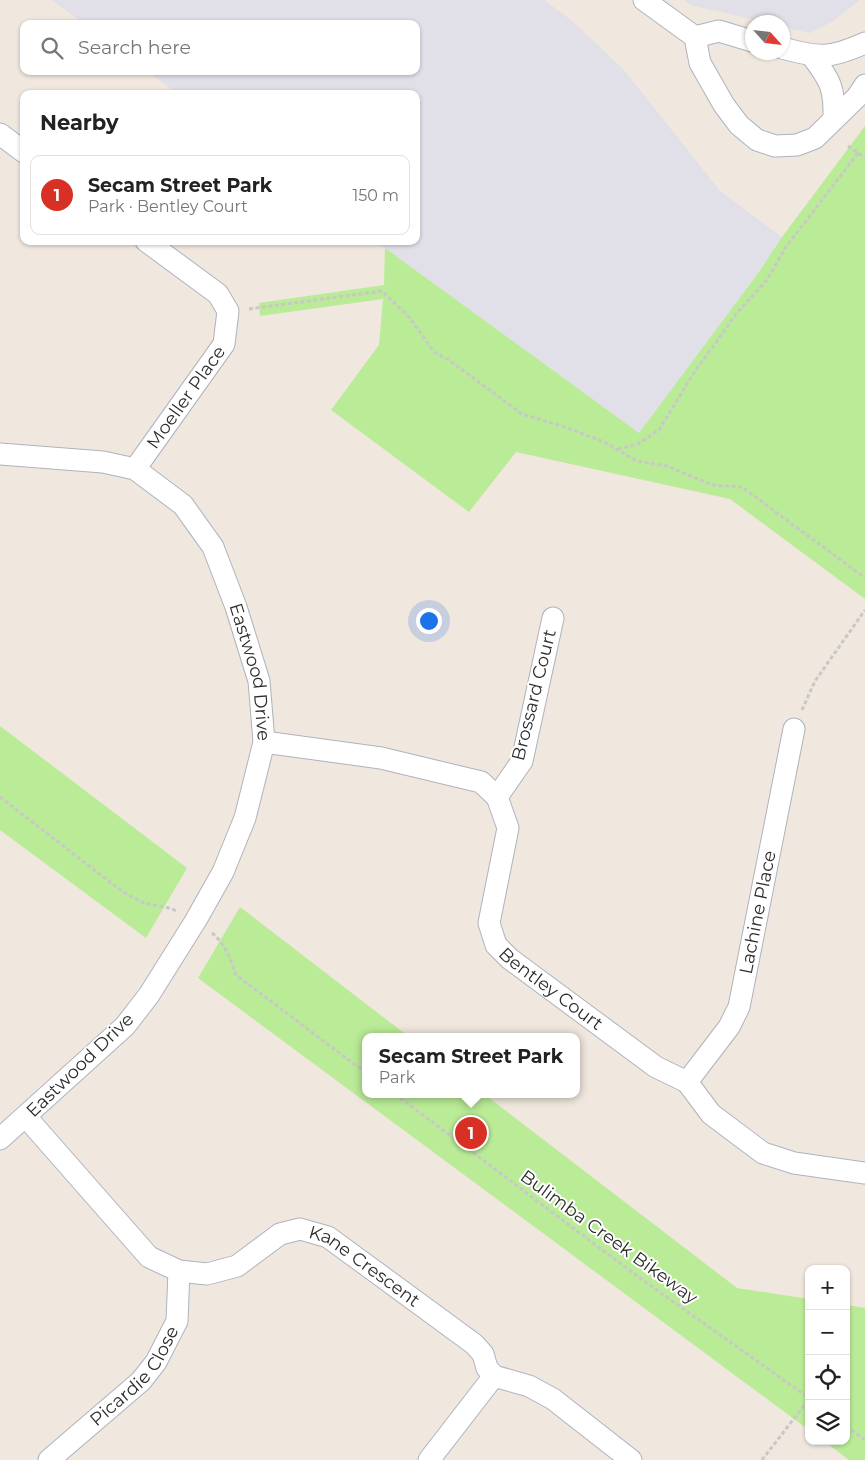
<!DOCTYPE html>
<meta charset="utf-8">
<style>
:root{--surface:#fff;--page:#f6f6f6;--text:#222;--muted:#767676;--line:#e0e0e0;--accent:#d93025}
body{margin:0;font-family:Montserrat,sans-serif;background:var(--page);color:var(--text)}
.controls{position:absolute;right:15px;bottom:15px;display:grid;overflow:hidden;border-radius:10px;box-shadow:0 1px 4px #0004}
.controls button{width:45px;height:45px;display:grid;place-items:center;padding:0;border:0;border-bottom:1px solid var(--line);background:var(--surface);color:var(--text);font:25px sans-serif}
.compass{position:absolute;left:745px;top:15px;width:45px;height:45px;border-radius:50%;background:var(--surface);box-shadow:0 1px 4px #0004;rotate:117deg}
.you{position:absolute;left:428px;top:620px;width:18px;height:18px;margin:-12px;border:4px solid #fff;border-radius:50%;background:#1a73e8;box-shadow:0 0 0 8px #1a73e833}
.badge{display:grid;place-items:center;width:32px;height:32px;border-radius:50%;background:var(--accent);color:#fff;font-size:16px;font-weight:700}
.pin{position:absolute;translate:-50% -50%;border:2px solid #fff;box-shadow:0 1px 5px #0006}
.popup{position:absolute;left:362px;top:1033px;width:218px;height:65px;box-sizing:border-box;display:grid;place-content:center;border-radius:10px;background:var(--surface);filter:drop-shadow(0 1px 4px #0005);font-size:16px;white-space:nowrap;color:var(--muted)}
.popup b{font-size:19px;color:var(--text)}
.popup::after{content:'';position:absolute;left:50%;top:100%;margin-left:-10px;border:10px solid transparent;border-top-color:var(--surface)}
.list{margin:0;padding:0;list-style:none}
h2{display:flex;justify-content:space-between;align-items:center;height:65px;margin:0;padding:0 20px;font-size:21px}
h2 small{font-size:16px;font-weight:400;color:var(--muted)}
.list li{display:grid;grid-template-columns:32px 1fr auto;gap:15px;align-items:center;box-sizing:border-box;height:80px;margin:0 10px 10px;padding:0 10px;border:1px solid var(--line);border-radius:10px}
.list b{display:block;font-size:19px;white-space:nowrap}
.list p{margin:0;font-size:16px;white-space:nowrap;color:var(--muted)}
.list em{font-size:16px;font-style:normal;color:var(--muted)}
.icon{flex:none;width:28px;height:28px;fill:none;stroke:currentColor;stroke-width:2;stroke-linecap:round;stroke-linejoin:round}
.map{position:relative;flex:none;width:865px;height:1460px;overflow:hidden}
.search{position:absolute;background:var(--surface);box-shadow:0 1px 4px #0004;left:20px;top:20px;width:400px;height:55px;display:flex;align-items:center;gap:12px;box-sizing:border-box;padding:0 18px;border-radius:10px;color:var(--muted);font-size:19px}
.panel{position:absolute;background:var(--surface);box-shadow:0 1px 4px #0004;left:20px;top:90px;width:400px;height:155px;border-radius:10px}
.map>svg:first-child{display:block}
.industrial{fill:#e1dfe8}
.green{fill:#baeb96}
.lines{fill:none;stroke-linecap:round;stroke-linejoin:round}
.minor-casing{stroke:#aeb3be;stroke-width:23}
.path{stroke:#c8c8c8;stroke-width:3;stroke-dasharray:4 2.5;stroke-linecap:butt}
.minor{stroke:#fff;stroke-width:21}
.labels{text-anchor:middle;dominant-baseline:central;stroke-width:4;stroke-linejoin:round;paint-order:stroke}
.street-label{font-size:18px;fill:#2d2d2d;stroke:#fff}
</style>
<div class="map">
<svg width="865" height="1460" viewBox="0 0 865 1460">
<rect width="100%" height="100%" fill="#f0e7de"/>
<path class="industrial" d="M52,0H544L571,20L624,70L720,191L782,237L759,272L639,433L375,241H416V94H178L147,71H416V24H84Z
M684,0H860L833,21L810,33L783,27L782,22H765L690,5Z"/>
<path class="green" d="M865,126V599L730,499L516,452L469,512L331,410L379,345L383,299L260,316L259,303L384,285L385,248L639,433L759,272L782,237Z
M0,726L187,868L146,938L0,830Z
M240,907L409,1037H366V1094H484L737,1288L809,1299V1430L198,978Z
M846,1305L865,1308V1460H849L824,1441H846Z"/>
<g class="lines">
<g class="minor-casing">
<g id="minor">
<path d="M644,0L695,37L700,63L724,105L739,125L757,140L775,146L797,145L815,138L857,97L865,85"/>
<path d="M695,37L719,31L752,41"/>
<path d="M782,48C819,58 830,59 865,43"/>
<path d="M812,56C830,80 835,88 834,119"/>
<path d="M0,134L24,152"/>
<path id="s1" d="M0,454L103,462L135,469L183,505L213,547L236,607L259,681L264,742L245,818L223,872L196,920L149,995L125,1026L0,1139"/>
<path id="s2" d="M135,469L224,344L228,311L218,294L146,241"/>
<path id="s3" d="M264,742L381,758L481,782L497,797L508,828L489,923L496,945L510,959L656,1067L687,1082L711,1114L763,1153L794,1163L865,1173"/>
<path d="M497,797L522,761L553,618"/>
<path id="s4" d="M687,1082L729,1027L739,1007L794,729"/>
<path id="s5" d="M26,1117L149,1257L179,1271L207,1274L237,1266L280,1234L300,1229L328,1237L474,1344L483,1354L487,1368L494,1376L529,1386L553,1399L631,1460"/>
<path id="s6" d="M49,1460L141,1381L156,1362L177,1321L179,1271"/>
<path d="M429,1460L494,1376"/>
</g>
</g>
<path class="path" d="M848,146L865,158
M249,309L382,291L409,317L434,352L449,360L522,414L565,427L604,442L637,461L667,466L712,485L742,487L865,578
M618,449L638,444L659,430L695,371L715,344L736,314L767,280L786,247L858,153
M802,710L815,681L865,610
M0,797L123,892L144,903L169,908L177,911
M212,933C225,943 231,960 236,975L366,1073
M395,1094L637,1276L809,1398
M846,1426L865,1440
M762,1460L809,1399"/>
<use href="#minor" class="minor"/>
</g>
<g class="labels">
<g class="street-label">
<text stroke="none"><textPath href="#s2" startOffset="88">Moeller Place</textPath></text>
<text stroke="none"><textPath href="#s1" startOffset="379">Eastwood Drive</textPath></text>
<text transform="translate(534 695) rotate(-76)">Brossard Court</text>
<text stroke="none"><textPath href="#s4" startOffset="188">Lachine Place</textPath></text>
<text stroke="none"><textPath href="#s3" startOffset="466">Bentley Court</textPath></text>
<text transform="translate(80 1065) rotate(-44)">Eastwood Drive</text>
<text transform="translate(609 1237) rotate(36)">Bulimba Creek Bikeway</text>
<text stroke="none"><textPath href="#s5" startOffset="428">Kane Crescent</textPath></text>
<text stroke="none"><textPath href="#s6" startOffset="121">Picardie Close</textPath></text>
</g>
</g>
</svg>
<div class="controls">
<button>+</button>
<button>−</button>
<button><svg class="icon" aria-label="locate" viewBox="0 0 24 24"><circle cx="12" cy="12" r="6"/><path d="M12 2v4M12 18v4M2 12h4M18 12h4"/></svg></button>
<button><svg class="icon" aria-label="layers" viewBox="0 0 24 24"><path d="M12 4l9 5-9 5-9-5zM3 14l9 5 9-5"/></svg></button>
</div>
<svg class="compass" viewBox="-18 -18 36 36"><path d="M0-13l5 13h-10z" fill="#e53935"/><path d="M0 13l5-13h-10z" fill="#767676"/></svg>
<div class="you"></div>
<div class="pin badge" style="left:471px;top:1133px">1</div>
<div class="popup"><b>Secam Street Park</b>Park</div>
<div class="search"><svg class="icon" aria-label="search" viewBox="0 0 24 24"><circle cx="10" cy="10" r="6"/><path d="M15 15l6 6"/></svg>Search here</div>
<section class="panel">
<h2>Nearby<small></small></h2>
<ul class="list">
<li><span class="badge">1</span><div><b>Secam Street Park</b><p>Park · Bentley Court</p></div><em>150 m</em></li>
</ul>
</section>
</div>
